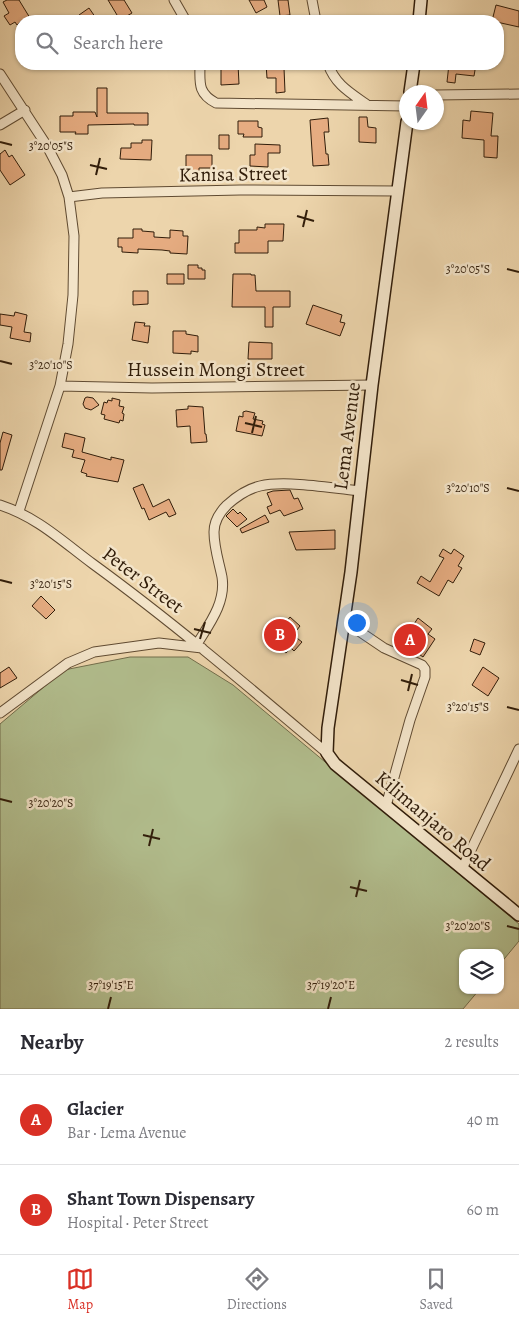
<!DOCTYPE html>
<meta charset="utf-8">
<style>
:root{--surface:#fff;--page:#f7f7f7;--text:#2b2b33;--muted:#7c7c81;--line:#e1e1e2;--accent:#d93025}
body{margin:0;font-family:Alegreya,serif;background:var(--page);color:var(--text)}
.controls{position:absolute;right:15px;bottom:15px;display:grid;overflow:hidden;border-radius:10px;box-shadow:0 1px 4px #0004}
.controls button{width:45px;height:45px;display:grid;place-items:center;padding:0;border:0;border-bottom:1px solid var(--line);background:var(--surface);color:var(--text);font:25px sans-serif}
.compass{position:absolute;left:399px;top:85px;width:45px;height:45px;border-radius:50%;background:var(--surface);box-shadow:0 1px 4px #0004;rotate:14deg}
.you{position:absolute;left:356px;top:622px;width:18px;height:18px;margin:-12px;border:4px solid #fff;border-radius:50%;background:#1a73e8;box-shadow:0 0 0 8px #1a73e833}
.badge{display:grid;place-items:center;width:32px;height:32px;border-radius:50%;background:var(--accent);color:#fff;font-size:16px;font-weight:700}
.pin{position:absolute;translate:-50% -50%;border:2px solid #fff;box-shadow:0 1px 5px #0006}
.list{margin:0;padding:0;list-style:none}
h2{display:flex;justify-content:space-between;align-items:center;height:65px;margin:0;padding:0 20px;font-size:21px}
h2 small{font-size:16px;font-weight:400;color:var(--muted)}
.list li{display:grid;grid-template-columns:32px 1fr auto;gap:15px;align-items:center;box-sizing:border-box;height:90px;padding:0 20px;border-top:1px solid var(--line)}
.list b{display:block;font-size:19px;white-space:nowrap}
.list p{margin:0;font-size:16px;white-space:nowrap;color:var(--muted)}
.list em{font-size:16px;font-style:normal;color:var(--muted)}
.icon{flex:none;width:28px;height:28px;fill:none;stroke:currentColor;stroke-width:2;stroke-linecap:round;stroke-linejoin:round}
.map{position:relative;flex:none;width:519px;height:1009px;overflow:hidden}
.search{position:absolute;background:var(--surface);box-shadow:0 1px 4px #0004;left:15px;right:15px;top:15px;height:55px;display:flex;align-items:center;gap:12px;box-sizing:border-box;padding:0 18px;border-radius:20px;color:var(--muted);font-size:19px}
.sheet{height:245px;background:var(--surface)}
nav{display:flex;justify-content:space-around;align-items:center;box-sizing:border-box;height:70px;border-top:1px solid var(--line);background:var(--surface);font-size:14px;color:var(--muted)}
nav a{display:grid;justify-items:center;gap:2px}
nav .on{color:var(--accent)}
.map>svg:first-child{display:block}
.green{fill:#b2be8e;stroke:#726e4c}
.building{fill:#e6ac81;stroke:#311d0a}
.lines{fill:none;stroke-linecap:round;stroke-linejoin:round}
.street-casing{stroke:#604b32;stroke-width:11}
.secondary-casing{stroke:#311d0a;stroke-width:14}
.street{stroke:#f3e4c9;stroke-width:9}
.secondary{stroke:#f3e4c9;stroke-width:11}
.ticks{fill:none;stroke:#311d0a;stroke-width:2}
.labels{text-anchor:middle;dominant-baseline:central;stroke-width:5;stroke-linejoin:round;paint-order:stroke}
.street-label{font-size:20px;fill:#311d0a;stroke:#f3e4c9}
.ticks-label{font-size:12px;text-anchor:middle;fill:#311d0a;stroke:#f3e4c9;stroke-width:5;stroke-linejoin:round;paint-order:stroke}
</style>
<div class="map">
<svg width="519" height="1009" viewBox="0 0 519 1009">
<rect width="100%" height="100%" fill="#edd5ac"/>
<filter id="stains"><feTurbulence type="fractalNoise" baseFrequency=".004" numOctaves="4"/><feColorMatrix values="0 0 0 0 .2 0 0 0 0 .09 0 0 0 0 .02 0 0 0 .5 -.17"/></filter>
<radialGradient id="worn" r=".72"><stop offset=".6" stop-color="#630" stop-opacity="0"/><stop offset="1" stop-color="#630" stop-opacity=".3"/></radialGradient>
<path class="green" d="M130,657H188L233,685L519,924V941L500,964V953H463V990H479L463,1009H0V724L64,670Z"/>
<path class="building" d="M7,0H19L30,18L21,21L17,25L15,22L10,25L4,16L9,13L3,2Z
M108,0H124L132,13L120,20Z
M249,0H264L267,7L256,13Z
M278,0H288L290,15L280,16Z
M496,5L519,11V27L492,21Z
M89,8L98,21H83L79,15Z
M221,64H238L239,84L221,85Z
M266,64H281L282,68H284L285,92L276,93V78H267Z
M449,64H476L474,76L456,74L455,83L447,82Z
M97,88H107V113H148V125H134V124L88,125V134H75L76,132H60V116H73V112H95L97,117Z
M471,111L493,113L491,136H498L497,158L484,157V140L462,138L463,120L470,121Z
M359,117H367L368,127L376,128V143L359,142Z
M328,118L329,132H324L326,154H328L329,165L313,166L310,120Z
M238,121H258V127L262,128V137H243L244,134H238Z
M219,135H229V149H219Z
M142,140H152L151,160L120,159L121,148H131V143H142Z
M255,144L280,145V153H268V167L250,166V155H255Z
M5,150L9,157L12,155L25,175L10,185L0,170V154Z
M186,155H212V168H199V172H186Z
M265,224H284L283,241H268V253H235V243H239V230H257V227L265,228Z
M133,229H142V231L154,232V237L170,238V230L183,231V236H188L187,254L170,253V251L162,250L138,249V253L122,252V247H118V238H133Z
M188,265H198V268H202V270H205V279H188Z
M167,274H184V284H167Z
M233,274H251V275H255L256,291H290V307H273V327H265V307H232Z
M133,291H148V304L133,305Z
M313,305L342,315L340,322L345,323L340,336L306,324Z
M15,312L27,315L24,332L31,333L30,342L10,338L12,327L0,325V314L14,316Z
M135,322L145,323L144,326H150L148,343L132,340Z
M173,331H186V334L198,336V352L191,351V354L173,353Z
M249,342L272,343V359H248Z
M87,397L93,398L99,405L91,410L85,408L83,404L85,398Z
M112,398L120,400L119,406L124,407L122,413L124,414L123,421L120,420L119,423L104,419L105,415L101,414L104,402L107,403L108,400L112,401Z
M188,406L203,407L205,434H206L207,442L191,443L190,426L177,427L176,410L188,409Z
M246,411L255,413L253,419L263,421L262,424L265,425L262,436L236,431L239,416L243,417V412Z
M3,432L12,435L2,470H0V443Z
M65,433L85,438L82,452L111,460V457L124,460L118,482L86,476L87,474L81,472L85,460L72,457L74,450L62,447Z
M143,484L153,507L169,499L176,514L169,517L166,512L149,520L144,508L142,509L133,488Z
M290,490L294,499L298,498L303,509L284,516L280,510L270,514L267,507L272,505L267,493L273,491Z
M233,509L238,514L240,512L247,519L237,527L226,516Z
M265,515L269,522L242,533L240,529Z
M335,530V549L296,550L289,532Z
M443,549L451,554L454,549L464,556L458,566L462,568L453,583L448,580L439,596L417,583L421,576L430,582L444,558L439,556Z
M41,596L55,610L46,619L32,606Z
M290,617L300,626L293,635L302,642L294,651L291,648L286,653L265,635L270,630L266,627L274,618L283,626Z
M418,618L432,629L428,634L435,639L423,657L402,642Z
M474,639L485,643L480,655L470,651Z
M9,667L17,678L0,688V673Z
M483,667L499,678L488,696L472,685Z"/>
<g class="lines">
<g class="street-casing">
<path id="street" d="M174,0L186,21
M312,0L316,21
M200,64C200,82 197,93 216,103L406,106
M328,64C335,84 349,92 366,104
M0,74L47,146L62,175L69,197L74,236L73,295L68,344L60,386L19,511
M436,95L519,94
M0,125L25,110
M69,197L102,193L240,190L397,191
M60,386L152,388L372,385
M0,505C37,517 62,541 93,564C174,623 250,688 327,753
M344,621L384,648L422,665L425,669V677L410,720L386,806
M197,644C210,623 226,602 222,577C219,562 214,548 214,532C214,522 220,512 227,505C237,496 247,489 260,486C285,480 333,488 360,491
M0,713L68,663L94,652L159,643L202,648
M462,869L519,749"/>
</g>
<g class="secondary-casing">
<path id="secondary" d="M419,21L421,0
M410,92L414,64
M407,122L372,385L351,572L328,728L327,753L335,764L519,915"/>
</g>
<use href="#street" class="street"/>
<use href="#secondary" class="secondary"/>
</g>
<path class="ticks" d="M0,142L12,145M90,165L107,169M96,175L100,158M297,216L314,221M303,227L307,210M507,269L519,272M0,361L12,364M245,423L262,427M252,433L256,416M507,488L519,491M0,580L12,583M194,629L211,633M200,639L205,622M401,680L418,685M408,691L412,674M507,707L519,710M0,799L12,802M143,835L160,839M149,846L153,829M350,887L367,891M356,897L360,880M507,926L519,929M108,1009L111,997M328,1009L331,997"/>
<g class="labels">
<g class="street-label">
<text transform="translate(233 174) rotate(-1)">Kanisa Street</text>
<text x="216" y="369">Hussein Mongi Street</text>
<text transform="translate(347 436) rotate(-83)">Lema Avenue</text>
<text transform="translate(143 580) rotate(37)">Peter Street</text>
<text transform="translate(433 821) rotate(40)">Kilimanjaro Road</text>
</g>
</g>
<g class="ticks-label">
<text x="51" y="150">3°20'05"S</text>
<text x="468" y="273">3°20'05"S</text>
<text x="51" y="369">3°20'10"S</text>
<text x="468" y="492">3°20'10"S</text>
<text x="51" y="588">3°20'15"S</text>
<text x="468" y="711">3°20'15"S</text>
<text x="51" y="807">3°20'20"S</text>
<text x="468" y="930">3°20'20"S</text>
<text x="111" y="989">37°19'15"E</text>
<text x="331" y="989">37°19'20"E</text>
</g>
<rect width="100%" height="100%" filter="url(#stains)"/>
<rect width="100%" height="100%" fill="url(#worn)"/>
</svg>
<div class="controls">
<button><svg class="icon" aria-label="layers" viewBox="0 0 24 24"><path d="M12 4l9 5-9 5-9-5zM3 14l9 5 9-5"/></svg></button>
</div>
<svg class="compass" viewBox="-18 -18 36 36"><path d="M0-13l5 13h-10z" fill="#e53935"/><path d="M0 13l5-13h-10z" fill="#7c7c81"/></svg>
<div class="you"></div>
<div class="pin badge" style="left:410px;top:640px">A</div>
<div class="pin badge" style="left:280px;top:635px">B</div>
<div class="search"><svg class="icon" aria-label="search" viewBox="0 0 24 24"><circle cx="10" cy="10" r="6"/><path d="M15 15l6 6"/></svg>Search here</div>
</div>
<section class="sheet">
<h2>Nearby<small>2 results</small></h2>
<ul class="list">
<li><span class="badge">A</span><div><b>Glacier</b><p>Bar · Lema Avenue</p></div><em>40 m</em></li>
<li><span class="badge">B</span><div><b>Shant Town Dispensary</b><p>Hospital · Peter Street</p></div><em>60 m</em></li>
</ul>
</section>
<nav>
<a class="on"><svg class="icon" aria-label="map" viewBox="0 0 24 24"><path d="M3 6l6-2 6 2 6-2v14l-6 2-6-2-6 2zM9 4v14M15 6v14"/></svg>Map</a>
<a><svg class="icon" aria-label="directions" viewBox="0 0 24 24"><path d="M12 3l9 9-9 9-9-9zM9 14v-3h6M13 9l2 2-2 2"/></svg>Directions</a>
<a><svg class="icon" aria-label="saved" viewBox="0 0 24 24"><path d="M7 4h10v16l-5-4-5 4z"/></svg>Saved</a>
</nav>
